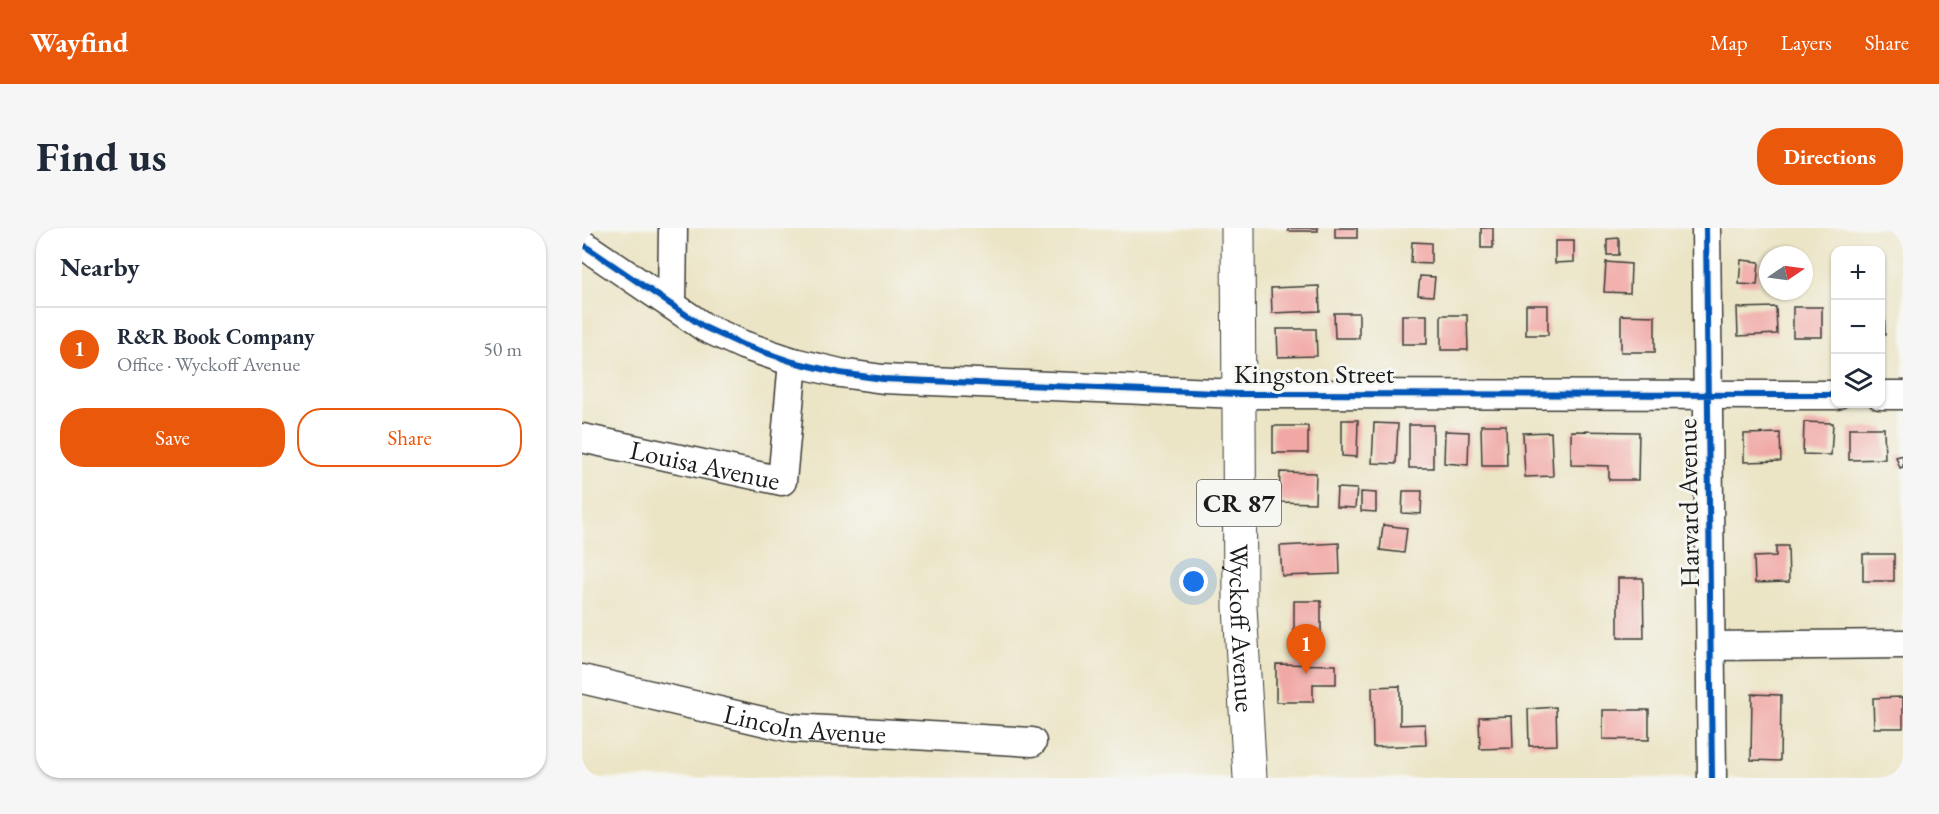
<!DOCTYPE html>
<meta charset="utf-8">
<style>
:root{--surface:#fff;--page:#f6f6f7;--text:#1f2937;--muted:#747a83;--line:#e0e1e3;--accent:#ea580c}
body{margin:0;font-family:"EB Garamond",serif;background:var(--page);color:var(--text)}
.controls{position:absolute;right:18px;top:18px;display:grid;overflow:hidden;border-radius:12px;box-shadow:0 2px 4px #0004}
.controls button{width:54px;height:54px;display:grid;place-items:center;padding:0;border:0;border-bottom:2px solid var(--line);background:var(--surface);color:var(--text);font:30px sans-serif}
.compass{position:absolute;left:1177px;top:18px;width:54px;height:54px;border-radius:50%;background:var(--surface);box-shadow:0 2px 4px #0004;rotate:77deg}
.you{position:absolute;left:612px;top:354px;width:21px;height:21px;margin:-15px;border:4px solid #fff;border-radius:50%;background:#1a73e8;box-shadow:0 0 0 9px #1a73e833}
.badge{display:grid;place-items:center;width:39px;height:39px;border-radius:50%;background:var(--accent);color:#fff;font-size:20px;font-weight:700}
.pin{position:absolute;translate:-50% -50px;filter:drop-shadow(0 2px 3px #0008)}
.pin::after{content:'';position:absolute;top:32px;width:21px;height:18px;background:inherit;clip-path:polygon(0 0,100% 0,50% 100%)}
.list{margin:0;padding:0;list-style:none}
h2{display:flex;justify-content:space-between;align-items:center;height:78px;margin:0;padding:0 24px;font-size:26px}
h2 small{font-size:20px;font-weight:400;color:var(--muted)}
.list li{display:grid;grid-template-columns:39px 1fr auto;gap:18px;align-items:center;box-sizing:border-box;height:84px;padding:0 24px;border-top:2px solid var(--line)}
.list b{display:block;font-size:22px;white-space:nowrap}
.list p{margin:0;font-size:20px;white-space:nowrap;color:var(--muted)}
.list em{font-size:20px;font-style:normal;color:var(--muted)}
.actions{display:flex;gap:12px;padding:18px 24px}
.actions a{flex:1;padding:14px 0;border:2px solid var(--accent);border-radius:24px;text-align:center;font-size:21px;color:var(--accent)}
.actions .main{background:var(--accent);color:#fff}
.icon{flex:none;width:33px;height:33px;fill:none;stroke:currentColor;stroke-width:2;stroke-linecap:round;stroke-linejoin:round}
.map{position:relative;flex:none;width:1321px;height:550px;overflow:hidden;border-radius:24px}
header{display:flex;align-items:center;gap:36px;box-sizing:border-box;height:84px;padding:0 30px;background:var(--accent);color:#fff}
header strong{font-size:28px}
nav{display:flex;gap:33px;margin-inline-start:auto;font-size:21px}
.intro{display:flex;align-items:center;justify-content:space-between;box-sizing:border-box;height:144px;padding:0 36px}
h1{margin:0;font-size:42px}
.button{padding:15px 27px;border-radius:24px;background:var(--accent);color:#fff;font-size:21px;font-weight:700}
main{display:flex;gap:36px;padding:0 36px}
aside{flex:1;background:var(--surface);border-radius:24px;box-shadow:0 2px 4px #0004}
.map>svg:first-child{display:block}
.building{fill:#f1a8a5}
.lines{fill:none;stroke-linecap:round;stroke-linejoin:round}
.minor-casing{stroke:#3b3a35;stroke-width:31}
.major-casing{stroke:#3b3a35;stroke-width:35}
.minor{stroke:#fff;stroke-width:28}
.major{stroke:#fff;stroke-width:33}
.cycleway-casing{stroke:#f6f6f2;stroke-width:10}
.cycleway{stroke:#0057b8;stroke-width:6}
.labels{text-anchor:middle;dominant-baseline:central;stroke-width:6;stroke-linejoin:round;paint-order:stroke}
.shield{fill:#f6f6f2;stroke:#5d5d5c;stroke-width:1.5}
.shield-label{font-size:26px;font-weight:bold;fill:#1c1c1c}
.street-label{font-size:27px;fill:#1c1c1c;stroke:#f6f6f2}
</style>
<header>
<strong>Wayfind</strong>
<nav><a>Map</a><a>Layers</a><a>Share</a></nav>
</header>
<div class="intro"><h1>Find us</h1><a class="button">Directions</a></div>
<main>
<aside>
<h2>Nearby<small></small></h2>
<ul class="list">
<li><span class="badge">1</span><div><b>R&amp;R Book Company</b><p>Office · Wyckoff Avenue</p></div><em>50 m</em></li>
</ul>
<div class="actions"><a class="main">Save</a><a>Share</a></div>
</aside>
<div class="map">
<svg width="1321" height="550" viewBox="0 0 1321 550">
<rect width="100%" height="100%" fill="#f6f6f2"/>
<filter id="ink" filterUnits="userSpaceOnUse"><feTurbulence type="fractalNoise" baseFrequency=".0167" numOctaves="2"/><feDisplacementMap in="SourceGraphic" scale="12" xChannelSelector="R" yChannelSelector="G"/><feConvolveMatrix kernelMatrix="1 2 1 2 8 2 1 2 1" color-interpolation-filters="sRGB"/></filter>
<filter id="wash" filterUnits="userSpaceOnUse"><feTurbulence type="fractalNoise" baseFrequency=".008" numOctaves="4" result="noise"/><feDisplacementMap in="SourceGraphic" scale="24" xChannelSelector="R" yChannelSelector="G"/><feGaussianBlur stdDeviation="1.35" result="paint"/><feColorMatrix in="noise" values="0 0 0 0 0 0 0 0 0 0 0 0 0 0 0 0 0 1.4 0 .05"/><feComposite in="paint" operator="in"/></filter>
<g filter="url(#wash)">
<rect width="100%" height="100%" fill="#ebe4c5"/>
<g id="blocks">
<path class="building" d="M706,0H736V3H706Z
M753,0H775V10H753Z
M899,0H911V20H899Z
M1037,10V27H1025V11Z
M973,13H992V34L973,35Z
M830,14L849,15V36L829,35Z
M1159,32L1177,34L1175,57L1157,56Z
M1024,34L1049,36L1048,65L1022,64Z
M838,48L853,49L851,68L836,67Z
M737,58L738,83L690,85L689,60Z
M944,77H966V107H944Z
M1298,77H1302L1303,107H1298Z
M1194,79L1195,106L1156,108L1155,80Z
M1211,79H1240V109H1211Z
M752,85H777V110H753Z
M820,87H845V116H820Z
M859,87H885L886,122H859Z
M1039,87L1073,88V124H1039Z
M695,101H734L735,128L696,129Z
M760,192H776L775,229L760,228Z
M1222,194L1251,195L1249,227L1221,226Z
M792,195L816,196L814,236L790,235Z
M827,197H851V240H827Z
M899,197H924L925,238H900Z
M691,198H726V225H691Z
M1267,200H1302L1303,231L1267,232Z
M863,203L887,204L886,237L862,235Z
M989,203L1057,204L1056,252H1027V238L989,237Z
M969,204L971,248L943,249L941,205Z
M1198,205L1199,233L1162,234V206Z
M1321,227V239L1318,240L1314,229Z
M698,244L734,245L733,275L697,274Z
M755,260L775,261L773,280L754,279Z
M821,263H840L839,286L820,285Z
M779,264L794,265V284L779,283Z
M801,297L825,300L822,325L798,322Z
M757,315L758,346L700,348L698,318Z
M1194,318H1206L1207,354L1173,355L1172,329L1194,328Z
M1281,326H1312V353H1281Z
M1036,350H1061L1062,410H1036Z
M712,373H739V421L712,420Z
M694,436L754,437V456H731V474H694Z
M818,458V497L843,496L844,517L791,519L790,459Z
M1170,466L1199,467L1198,533L1169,532Z
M1321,469V500H1292L1291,470Z
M974,479L975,517L947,518L946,481Z
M1021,482H1067V512L1021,511Z
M930,488L931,520L898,521L897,489Z"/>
</g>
</g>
<g filter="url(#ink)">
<use href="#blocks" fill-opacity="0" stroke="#3b3a35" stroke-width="1.5"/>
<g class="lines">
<g class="minor-casing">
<g id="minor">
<path d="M1124,0L1130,550"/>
<path d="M0,16L122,99L161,117L211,134L258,145L301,151L656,166L1254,167"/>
<path d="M90,77L91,0"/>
<path d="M1298,167H1321"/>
<path id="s1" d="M0,210L200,253L211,134"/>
<path d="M1129,418L1321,416"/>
<path id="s2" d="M0,451L210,500L450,514"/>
</g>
</g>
<g class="major-casing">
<g id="major">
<path id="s3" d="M656,0L658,379L668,550"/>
</g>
</g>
<use href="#minor" class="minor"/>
<use href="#major" class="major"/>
<g class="cycleway-casing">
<path id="cycleway" d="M1124,0L1130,550
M0,16L122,99L161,117L211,134L258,145L301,151L656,166L1254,167"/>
</g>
<use href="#cycleway" class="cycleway"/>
</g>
</g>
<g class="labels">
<rect class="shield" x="615" y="252" width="84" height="46" rx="4.5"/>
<g class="shield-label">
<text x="657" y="275">CR 87</text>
</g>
<g class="street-label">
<text x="732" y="145">Kingston Street</text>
<text stroke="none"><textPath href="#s1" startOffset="126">Louisa Avenue</textPath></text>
<text transform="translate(1106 275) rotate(-91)">Harvard Avenue</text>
<text stroke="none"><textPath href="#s3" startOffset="400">Wyckoff Avenue</textPath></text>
<text stroke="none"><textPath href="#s2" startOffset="228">Lincoln Avenue</textPath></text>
</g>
</g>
</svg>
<div class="controls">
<button>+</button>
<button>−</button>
<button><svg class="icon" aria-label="layers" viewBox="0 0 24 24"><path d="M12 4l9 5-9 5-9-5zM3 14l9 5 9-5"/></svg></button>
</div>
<svg class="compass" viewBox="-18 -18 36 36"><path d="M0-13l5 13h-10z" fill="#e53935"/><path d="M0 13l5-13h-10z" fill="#747a83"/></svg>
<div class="you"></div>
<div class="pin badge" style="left:724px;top:446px">1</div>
</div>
</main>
